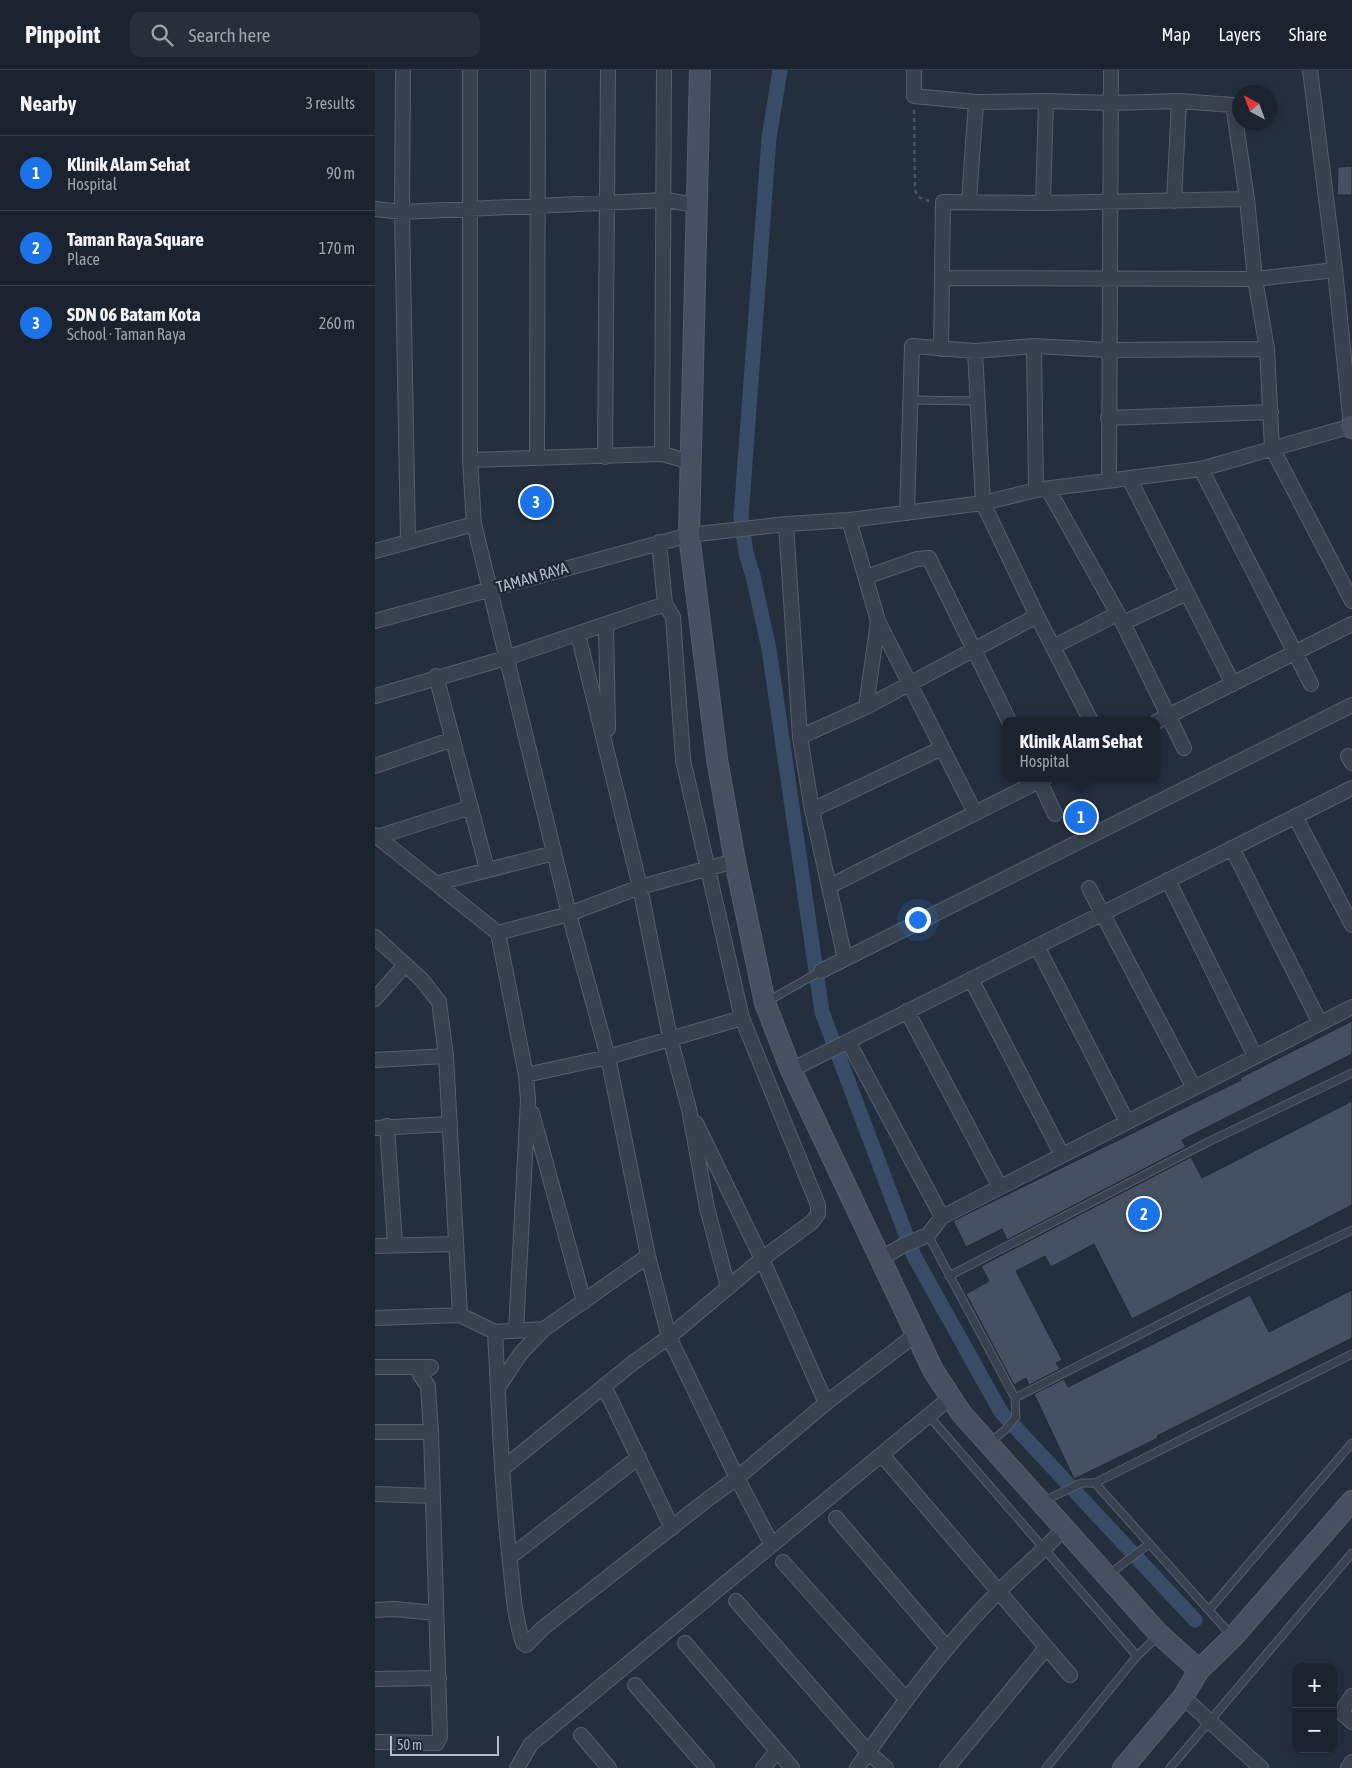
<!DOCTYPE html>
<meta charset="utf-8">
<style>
:root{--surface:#1b232e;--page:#282f3a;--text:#f1f3f6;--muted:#a0a4aa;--line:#39404a;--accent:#1a73e8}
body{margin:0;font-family:"Asap Condensed",sans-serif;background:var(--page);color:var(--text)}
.controls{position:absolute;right:15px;bottom:15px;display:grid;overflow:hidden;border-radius:10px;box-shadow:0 2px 8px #0003}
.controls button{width:45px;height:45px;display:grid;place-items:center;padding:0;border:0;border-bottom:1px solid var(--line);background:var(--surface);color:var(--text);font:25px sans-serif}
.compass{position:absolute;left:857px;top:15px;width:45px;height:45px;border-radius:50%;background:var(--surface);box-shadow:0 2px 8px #0003;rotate:319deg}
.scale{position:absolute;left:15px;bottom:12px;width:109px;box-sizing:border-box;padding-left:5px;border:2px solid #b4bcc9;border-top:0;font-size:14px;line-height:18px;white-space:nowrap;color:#b4bcc9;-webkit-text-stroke:4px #1d2633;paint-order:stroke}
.you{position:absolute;left:542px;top:849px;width:18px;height:18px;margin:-12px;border:4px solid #fff;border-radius:50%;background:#1a73e8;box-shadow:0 0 0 8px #1a73e833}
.badge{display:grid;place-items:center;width:32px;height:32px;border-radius:50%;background:var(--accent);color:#fff;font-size:16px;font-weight:700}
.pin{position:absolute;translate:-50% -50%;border:2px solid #fff;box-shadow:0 1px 5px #0006}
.popup{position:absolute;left:627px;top:647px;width:158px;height:65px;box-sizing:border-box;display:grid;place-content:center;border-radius:10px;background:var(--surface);filter:drop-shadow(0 1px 4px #0005);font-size:16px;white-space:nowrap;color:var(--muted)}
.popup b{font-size:19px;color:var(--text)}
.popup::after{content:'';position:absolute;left:50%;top:100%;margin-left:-10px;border:10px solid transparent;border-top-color:var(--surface)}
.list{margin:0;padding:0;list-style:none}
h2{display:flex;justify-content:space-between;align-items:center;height:65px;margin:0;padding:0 20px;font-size:21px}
h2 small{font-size:16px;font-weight:400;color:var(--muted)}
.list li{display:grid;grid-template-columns:32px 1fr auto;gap:15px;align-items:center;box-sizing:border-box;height:75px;padding:0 20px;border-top:1px solid var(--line)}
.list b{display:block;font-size:19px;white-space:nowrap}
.list p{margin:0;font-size:16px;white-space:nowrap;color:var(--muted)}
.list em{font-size:16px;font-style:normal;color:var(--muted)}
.icon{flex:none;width:28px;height:28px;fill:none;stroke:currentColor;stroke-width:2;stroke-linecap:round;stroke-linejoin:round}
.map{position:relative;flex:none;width:977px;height:1698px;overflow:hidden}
header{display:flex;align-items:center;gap:30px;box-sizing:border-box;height:70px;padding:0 25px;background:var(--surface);border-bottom:1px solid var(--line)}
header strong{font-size:24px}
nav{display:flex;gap:28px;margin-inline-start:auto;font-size:18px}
.search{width:350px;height:45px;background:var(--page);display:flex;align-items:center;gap:12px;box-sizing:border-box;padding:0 18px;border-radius:10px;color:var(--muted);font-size:19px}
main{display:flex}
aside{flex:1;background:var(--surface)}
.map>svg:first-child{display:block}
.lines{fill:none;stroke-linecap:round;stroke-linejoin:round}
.canal{stroke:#394c67;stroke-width:15}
.building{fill:#455162;stroke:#1f2835}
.lane-casing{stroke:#565f6c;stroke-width:9}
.street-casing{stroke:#565f6c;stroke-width:16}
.secondary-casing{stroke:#565f6c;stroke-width:22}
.path{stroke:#44595c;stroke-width:2.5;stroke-dasharray:4 4;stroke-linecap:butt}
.lane{stroke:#38414e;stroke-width:7}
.street{stroke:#38414e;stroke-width:14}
.secondary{stroke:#465061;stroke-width:20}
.labels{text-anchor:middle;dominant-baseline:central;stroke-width:5;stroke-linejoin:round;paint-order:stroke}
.street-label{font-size:16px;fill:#b4bcc9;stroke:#1d2633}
</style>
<header>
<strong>Pinpoint</strong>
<div class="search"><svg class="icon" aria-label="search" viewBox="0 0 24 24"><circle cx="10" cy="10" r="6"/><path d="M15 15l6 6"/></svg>Search here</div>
<nav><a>Map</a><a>Layers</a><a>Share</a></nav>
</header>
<main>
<aside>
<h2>Nearby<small>3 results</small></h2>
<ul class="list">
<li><span class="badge">1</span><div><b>Klinik Alam Sehat</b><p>Hospital</p></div><em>90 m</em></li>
<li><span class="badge">2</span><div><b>Taman Raya Square</b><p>Place</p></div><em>170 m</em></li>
<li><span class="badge">3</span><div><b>SDN 06 Batam Kota</b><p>School · Taman Raya</p></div><em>260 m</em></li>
</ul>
</aside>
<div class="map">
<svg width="977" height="1698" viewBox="0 0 977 1698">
<rect width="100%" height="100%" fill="#242f3e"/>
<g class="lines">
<path class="canal" d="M405,0L394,68L366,447L371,483L378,506L394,579L447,942L539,1186L626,1342L820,1550"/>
</g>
<path class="building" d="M977,96V125H962L963,97Z
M977,951V984L807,1070L811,1077L632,1170L627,1159L591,1177L578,1151L866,1010L865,1008Z
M977,1031V1135L757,1249L719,1174L676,1197L670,1186L641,1201L687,1290L681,1293L685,1299L654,1315L651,1308L639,1315L591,1224L614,1211L606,1196L816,1087L827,1108Z
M977,1220V1268L782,1366L783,1368L699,1409L659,1324L689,1309L693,1317L875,1225L894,1262Z"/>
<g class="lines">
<g class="lane-casing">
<path id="lane" d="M535,330L603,331
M393,931L446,901
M553,1165L640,1328L641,1347L630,1360L614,1373
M574,1206L833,1072L977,1003
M640,1328L860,1216L977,1160
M554,1346L762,1586
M667,1432L706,1413H720
M733,1505L774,1474
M834,1540L977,1373
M856,1565L720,1413L977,1284
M671,1698L762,1586L784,1565
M795,1698L977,1483"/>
</g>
<g class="street-casing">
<path id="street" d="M28,0L27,142L33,470
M95,0V390L99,454L194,844L233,987L273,1186L294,1267L362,1408L397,1475
M539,0V26L601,32L671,31L736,33L804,31L858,35L872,129L880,209L892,279L897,378L977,531
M935,0L960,200L976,356
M594,131L601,32
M799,131L804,31
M668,133L671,31
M0,139L27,142L290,130L322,135
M567,208L880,209L960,200
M659,276L661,420
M566,279L568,132L668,133L872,129
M600,281L608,433L662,546L716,651
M733,348L896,342
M287,384L289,0
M230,387L233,0
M162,388L163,0
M95,390L287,384L316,392
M826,399L936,614
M754,408L858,614
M734,409L736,0
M673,419L748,553L809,678
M532,443L537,276L600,281L659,276L733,280L892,279
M474,450L503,551L491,637
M411,454L425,667L437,740L470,889
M0,481L99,454
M491,507L542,489L554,488L634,651
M0,551L314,465L411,454L474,450L608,433L661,420L826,399L977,356
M503,551L600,743
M748,553L812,523
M231,555L233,659
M203,564L265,817L295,968L314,1039L332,1138L353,1217
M678,577L742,544
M61,606L112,799
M0,626L131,588L290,534
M781,652L977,554
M425,667L491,637L662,546
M973,686L977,693
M0,696L78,669
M663,708L680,744
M437,740L567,678
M920,746L977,855
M0,765L123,863L151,1005L153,1030L141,1261
M2,767L96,737
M857,778L945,953
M793,810L880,986
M63,813L179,783
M455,816L670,708
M714,818L819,1018
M123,863L194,844L265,817L360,791
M0,867L47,910L64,932L71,986L85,1245
M662,876L752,1052
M446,901L977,635
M596,909L687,1085
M0,929L29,896
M532,941L625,1117
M473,971L567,1147L553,1165L529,1175L505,1189
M0,990L71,986
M416,1000L977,718
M151,1005L233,987L367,948
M157,1043L209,1232
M321,1053L387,1189L451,1333
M12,1056L20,1174
M0,1058L75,1054
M567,1147L977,937
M0,1176L81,1174
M0,1248L85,1245L120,1262L169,1259L273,1186
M120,1262C124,1335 126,1409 134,1483C138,1515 138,1542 148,1573L151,1575L168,1558L333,1429L362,1408L451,1333L540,1265
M0,1297H56L45,1305L53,1316L56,1362L65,1667L62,1673L0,1672
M124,1316L146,1283L169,1259
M229,1316L297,1458
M0,1362H56
M508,1386L695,1605
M127,1399L259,1292L294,1267L387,1189L437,1152L443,1144V1135L367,948L308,690L298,547L290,534L284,472
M0,1424L57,1426
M461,1448L572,1578
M135,1487L264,1387
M408,1492L531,1629
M361,1531L493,1682L511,1698
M0,1540L19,1539L61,1543
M310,1573L417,1698
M0,1609L64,1608
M260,1615L332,1698
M977,1626L970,1636L968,1644L977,1652
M808,1627L886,1698
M206,1665L234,1698
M142,1698L156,1674L576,1327
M388,1698L402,1681
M482,1698C525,1637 570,1575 623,1522C645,1500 669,1481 689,1458
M572,1698L671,1578
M973,1698L977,1692"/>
</g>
<g class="secondary-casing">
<path id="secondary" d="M325,0L314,465L342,689L360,791L390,933L416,1000L558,1300L586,1343L784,1564L824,1600
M976,356L977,358
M748,1698L808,1627L824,1600L858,1567L977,1431"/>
</g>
<path class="path" d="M539,40L540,120L543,127L554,131"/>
<use href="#lane" class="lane"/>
<use href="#street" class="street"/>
<use href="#secondary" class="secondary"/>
</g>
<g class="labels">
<g class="street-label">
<text transform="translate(157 507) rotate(-16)">TAMAN RAYA</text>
</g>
</g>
</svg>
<div class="controls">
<button>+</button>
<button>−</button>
</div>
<svg class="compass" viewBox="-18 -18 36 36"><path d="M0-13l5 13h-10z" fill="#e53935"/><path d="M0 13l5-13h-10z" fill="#a0a4aa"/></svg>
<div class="scale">50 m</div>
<div class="you"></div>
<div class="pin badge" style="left:706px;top:747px">1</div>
<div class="popup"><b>Klinik Alam Sehat</b>Hospital</div>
<div class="pin badge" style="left:769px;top:1144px">2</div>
<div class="pin badge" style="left:161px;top:432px">3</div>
</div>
</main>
